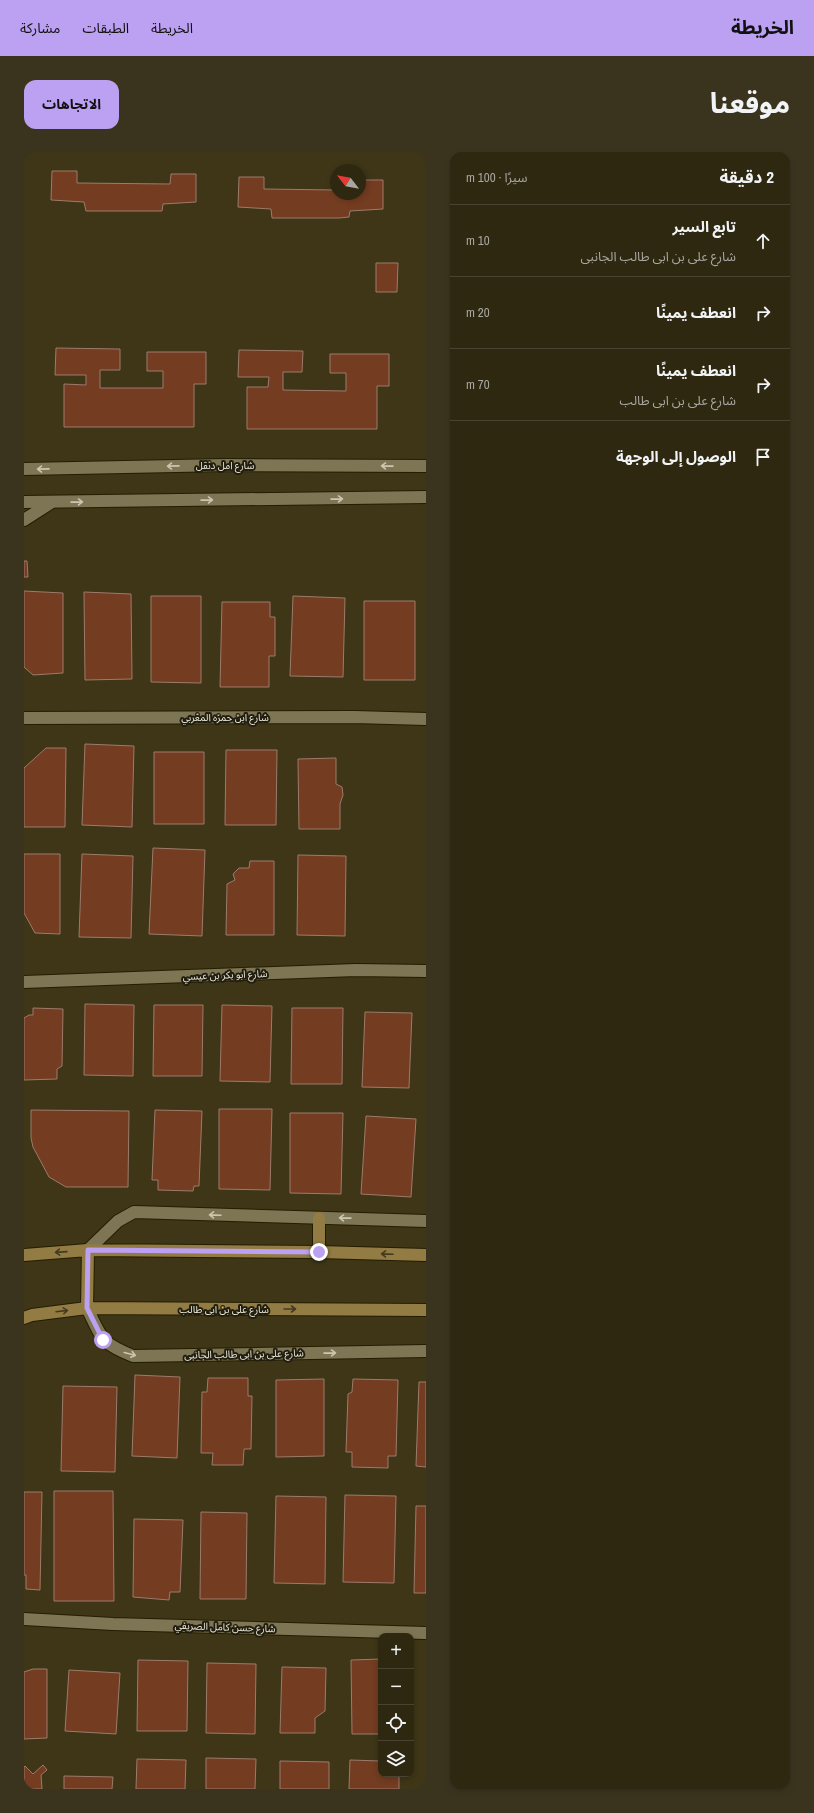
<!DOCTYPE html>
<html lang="ar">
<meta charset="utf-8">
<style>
:root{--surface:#2e2811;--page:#3a341f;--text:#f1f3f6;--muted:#a7a69f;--line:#494431;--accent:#bca0f2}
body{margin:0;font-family:"Archivo Narrow","Noto Sans Arabic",sans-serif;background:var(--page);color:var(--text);direction:rtl}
.controls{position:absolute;right:12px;bottom:12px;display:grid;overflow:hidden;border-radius:8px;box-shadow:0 2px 6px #0003}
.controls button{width:36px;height:36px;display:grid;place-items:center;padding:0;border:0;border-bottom:1px solid var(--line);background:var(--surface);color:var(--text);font:20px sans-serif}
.compass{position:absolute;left:306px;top:12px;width:36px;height:36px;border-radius:50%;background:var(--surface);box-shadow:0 2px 6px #0003;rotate:301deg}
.stop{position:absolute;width:12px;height:12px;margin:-9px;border:3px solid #bca0f2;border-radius:50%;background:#fff}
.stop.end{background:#bca0f2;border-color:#fff;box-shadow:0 1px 4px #0008}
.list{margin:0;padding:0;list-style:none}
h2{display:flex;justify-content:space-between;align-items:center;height:52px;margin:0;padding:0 16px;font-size:17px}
h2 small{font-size:13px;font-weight:400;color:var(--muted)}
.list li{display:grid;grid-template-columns:26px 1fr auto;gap:12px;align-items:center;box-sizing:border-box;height:72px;padding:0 16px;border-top:1px solid var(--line)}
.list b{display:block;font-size:15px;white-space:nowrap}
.list p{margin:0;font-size:13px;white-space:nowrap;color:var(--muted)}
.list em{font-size:13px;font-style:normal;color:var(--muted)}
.icon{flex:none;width:22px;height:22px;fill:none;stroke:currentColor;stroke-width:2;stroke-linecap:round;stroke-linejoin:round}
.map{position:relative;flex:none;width:402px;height:1637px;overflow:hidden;direction:ltr;border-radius:12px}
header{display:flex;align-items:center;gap:24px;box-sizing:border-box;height:56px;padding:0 20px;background:var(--accent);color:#111}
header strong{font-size:19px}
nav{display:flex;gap:22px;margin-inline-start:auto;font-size:14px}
.intro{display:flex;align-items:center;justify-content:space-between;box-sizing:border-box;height:96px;padding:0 24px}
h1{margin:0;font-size:28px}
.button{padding:10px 18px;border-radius:12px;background:var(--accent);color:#111;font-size:14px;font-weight:700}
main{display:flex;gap:24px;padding:0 24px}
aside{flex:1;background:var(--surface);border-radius:12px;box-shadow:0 2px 6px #0003}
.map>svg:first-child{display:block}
.building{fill:#743c21;stroke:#9d7b6c}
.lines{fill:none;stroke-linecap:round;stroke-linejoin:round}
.minor-casing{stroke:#251d00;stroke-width:14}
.tertiary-casing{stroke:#251d00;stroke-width:14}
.secondary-casing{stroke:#251d00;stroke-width:14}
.minor{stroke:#7e7554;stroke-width:12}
.tertiary{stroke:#7e7554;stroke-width:12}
.secondary{stroke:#927c44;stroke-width:12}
.oneway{stroke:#cbc6af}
.oneway2{stroke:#433a20}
.route{stroke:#bca0f2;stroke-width:5}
.labels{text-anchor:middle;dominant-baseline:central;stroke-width:4;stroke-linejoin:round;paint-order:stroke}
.street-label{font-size:10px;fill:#ece8d6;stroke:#211e10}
</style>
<header>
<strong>الخريطة</strong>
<nav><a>الخريطة</a><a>الطبقات</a><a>مشاركة</a></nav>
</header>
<div class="intro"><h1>موقعنا</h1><a class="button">الاتجاهات</a></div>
<main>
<aside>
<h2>2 دقيقة<small>سيرًا · 100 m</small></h2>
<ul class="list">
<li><svg class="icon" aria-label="ahead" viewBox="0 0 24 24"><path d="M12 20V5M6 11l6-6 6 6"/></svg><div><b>تابع السير</b><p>شارع على بن ابى طالب الجانبى</p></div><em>10 m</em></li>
<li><svg class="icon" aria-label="right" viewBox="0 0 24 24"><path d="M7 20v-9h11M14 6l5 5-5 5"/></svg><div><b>انعطف يمينًا</b></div><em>20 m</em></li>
<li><svg class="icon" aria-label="right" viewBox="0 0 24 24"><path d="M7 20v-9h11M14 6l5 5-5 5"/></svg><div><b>انعطف يمينًا</b><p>شارع على بن ابى طالب</p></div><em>70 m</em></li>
<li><svg class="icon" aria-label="arrive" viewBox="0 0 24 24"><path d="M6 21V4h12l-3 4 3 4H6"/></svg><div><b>الوصول إلى الوجهة</b></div></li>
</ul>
</aside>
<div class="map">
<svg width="402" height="1637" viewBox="0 0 402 1637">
<rect width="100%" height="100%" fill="#3e3617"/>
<path class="building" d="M28,19H53V31L146,32L147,22H172V50L139,52L138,59H62L60,50L27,48Z
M215,25H240V37L312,38V42H336V28H359V57L326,59L325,65L315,66H248L247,57L214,55Z
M352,111H374L373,140H352Z
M32,196L96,197V218H76V236H139V219H123V200H182V232H170V275H40V232L62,233V223H31Z
M215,198L279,199L278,220H259V238L322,239V221H306V202H365V234H353V277H223V235H244L245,225H214Z
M0,409H3L4,425H0Z
M0,439L39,441V521L9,523L0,515Z
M60,440L107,442L108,527L61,528Z
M127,444H177V531L127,530Z
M269,444L321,446L319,525L266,524Z
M340,449H391V528H340Z
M198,450H246V465H251V504H245V535H196Z
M61,592L110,594L108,675L58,673Z
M22,596H42L41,675H0V616Z
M202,598H253L252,673H201Z
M130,600H180V672H130Z
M312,606V632L318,635L319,643L316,652V677H275L274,607Z
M129,696L181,698L178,784L125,782Z
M0,702H36V782L11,781L0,761Z
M58,702L109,704L107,786L55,785Z
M274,703L322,704L321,784L273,783Z
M226,709H250V783H202L203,732L211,728L209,722L215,716H225Z
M61,852L110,853L109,924L60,923Z
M130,853H179L178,924H129Z
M198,853L248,854L246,930L196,929Z
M9,856L39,857L38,914L33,917V927L0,928V866L5,863H9Z
M268,856H319L318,932H267Z
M341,860L388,861L385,936L338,935Z
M195,957H248L246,1038L195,1037Z
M7,958L105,959L104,1035H42L25,1025L9,995L7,986Z
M131,958L178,959L175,1034H170L169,1039L134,1038V1028H128Z
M266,961H319L317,1042L266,1041Z
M342,964L392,967L387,1045L337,1042Z
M111,1223L156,1225L153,1306L108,1304Z
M184,1226H224V1244H228L227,1297H220L219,1313H188L189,1301H177L178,1240H183Z
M300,1227V1304L252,1305V1228Z
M329,1227L374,1228L372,1304H364V1316L328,1315V1300H322L324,1242L328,1240Z
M395,1230H402V1315L392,1314Z
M39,1234L93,1235L91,1320L37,1319Z
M30,1339H89L90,1449H30Z
M0,1340H18L16,1438L2,1437V1423H0Z
M321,1343L372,1344L370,1431L319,1430Z
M252,1344L302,1345L301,1432L250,1431Z
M392,1354H402V1441H390Z
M177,1360L223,1361L222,1447H176Z
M110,1367L159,1368L156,1440H146L145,1448L109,1445Z
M357,1507V1582H328L327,1508Z
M114,1508L164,1509L163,1579H113Z
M183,1511L232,1512L231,1582L182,1581Z
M258,1515L302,1516L301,1559L291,1566V1581H256Z
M9,1517H23V1586L0,1587V1520Z
M45,1518L96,1521L92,1582L41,1579Z
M182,1606L232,1607L231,1637H182Z
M113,1607L162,1608L161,1637H112Z
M326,1608L357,1609V1622H375V1637H325Z
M256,1609L305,1610V1637H256Z
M19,1613L23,1618L17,1623L18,1637H0V1615L1,1614L9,1622Z
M40,1624L89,1625L88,1637H40Z"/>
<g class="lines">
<g class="minor-casing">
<path id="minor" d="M0,368L28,350
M0,566L330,565L402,567
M0,830L332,818L402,819
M64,1098L94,1069L110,1060L402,1069
M63,1156C78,1186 76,1191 109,1204L402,1199
M0,1467L89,1472L402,1481"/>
</g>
<g class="tertiary-casing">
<path id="tertiary" d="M0,317L202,313L402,314
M0,350L402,345"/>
</g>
<g class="secondary-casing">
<path id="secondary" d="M295,1100V1066
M0,1103L64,1098L295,1100L402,1103
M63,1156L64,1098
M0,1166L8,1163L63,1156L402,1158"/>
</g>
<use href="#minor" class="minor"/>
<use href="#tertiary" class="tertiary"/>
<use href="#secondary" class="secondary"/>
</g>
<defs><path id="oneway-shaft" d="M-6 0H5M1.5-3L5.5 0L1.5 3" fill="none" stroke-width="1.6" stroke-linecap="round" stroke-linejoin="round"/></defs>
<g class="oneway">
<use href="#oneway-shaft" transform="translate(149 314) rotate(179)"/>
<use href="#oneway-shaft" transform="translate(363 314) rotate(-179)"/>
<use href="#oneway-shaft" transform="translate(19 317) rotate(179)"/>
<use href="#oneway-shaft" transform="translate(313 347) rotate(-1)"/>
<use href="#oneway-shaft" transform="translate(183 348) rotate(-1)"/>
<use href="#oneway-shaft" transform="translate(53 350) rotate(-1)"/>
<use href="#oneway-shaft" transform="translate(191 1063) rotate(-178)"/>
<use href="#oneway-shaft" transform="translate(321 1066) rotate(-179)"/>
<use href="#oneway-shaft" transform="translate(306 1201) rotate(-1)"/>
<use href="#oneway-shaft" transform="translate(106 1202) rotate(15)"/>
</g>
<g class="oneway2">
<use href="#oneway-shaft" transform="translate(37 1100) rotate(176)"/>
<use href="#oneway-shaft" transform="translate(363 1102) rotate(-178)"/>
<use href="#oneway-shaft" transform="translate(266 1157)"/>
<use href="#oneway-shaft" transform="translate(38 1159) rotate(-7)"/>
</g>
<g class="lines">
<path class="route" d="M79,1188L63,1156L64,1098L295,1100"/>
</g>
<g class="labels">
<g class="street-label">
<text x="201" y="313">شارع امل دنقل</text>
<text x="201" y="565">شارع ابن حمزه المغربي</text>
<text transform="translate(201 823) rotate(-2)">شارع ابو بكر بن عيسي</text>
<text x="200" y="1157">شارع على بن ابى طالب</text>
<text transform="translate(220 1202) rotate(-1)">شارع على بن ابى طالب الجانبى</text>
<text transform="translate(201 1475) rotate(2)">شارع حسن كامل الصريفي</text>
</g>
</g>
</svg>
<div class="controls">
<button>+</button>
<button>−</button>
<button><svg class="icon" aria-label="locate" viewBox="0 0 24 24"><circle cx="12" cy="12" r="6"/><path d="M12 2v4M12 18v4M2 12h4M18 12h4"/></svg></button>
<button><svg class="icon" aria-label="layers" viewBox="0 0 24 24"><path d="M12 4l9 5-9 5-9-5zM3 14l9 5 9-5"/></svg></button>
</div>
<svg class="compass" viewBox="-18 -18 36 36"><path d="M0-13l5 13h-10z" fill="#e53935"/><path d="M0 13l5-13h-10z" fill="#a7a69f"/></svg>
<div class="stop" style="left:79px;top:1188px"></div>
<div class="stop end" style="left:295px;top:1100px"></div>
</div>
</main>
